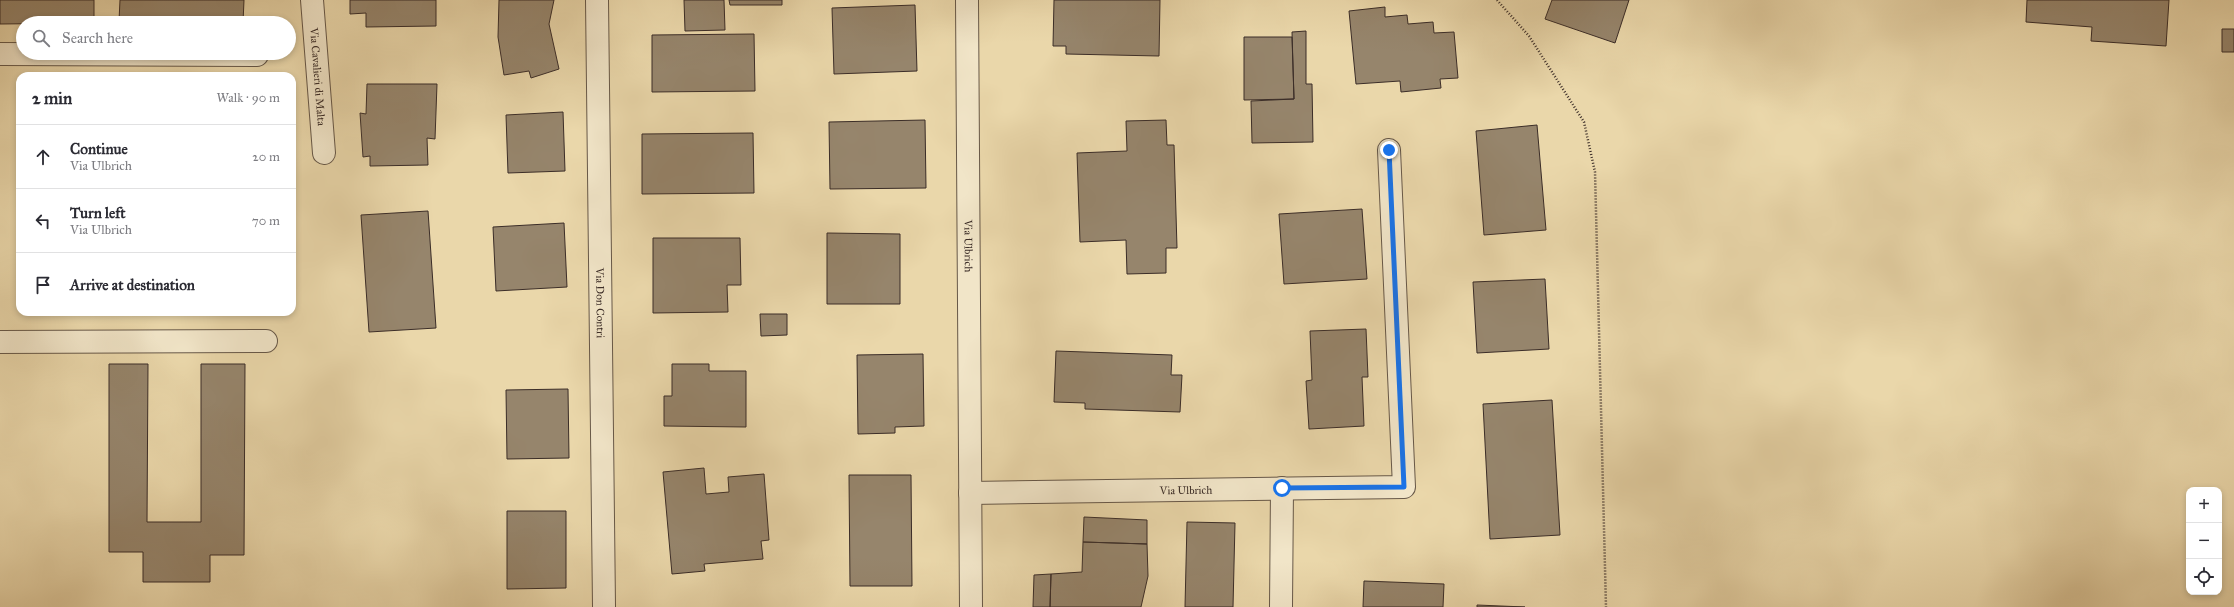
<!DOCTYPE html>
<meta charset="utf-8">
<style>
:root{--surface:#fff;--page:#f2f2f3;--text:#2b2b33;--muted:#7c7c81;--line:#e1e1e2}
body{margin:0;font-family:"IM FELL Great Primer",serif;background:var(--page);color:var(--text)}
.controls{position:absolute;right:12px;bottom:12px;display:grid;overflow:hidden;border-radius:8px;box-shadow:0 2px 6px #0003}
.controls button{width:36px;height:36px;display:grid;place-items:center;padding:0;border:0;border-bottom:1px solid var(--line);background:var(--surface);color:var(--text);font:20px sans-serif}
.stop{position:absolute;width:12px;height:12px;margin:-9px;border:3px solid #1a73e8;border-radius:50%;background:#fff}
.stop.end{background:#1a73e8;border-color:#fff;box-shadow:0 1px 4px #0008}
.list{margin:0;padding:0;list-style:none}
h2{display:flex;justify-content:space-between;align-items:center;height:52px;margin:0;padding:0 16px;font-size:17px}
h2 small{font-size:13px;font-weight:400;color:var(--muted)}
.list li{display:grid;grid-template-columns:26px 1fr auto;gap:12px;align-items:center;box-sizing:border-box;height:64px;padding:0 16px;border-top:1px solid var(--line)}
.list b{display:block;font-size:15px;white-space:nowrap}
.list p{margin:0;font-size:13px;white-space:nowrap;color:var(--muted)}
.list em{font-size:13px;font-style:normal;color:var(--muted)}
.icon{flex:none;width:22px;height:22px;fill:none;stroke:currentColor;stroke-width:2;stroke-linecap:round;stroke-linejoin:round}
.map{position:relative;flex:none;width:2234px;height:607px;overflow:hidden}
.search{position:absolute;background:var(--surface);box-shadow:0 2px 6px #0003;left:16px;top:16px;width:280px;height:44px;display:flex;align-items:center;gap:10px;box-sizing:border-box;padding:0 14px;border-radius:22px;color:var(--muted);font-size:15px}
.panel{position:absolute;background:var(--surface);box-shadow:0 2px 6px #0003;left:16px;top:72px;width:280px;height:244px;border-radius:12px}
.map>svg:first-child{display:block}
.building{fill:#96856c;stroke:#3b2d28}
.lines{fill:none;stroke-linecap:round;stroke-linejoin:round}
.minor-casing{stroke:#675848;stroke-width:24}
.path{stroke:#3b2d28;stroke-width:2.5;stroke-dasharray:1 2;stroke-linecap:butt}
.minor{stroke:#f1e5c8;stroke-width:22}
.route{stroke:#1a73e8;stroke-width:5}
.labels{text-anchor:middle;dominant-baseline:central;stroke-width:3.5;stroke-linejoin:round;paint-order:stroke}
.street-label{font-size:11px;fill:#3b2d28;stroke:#f1e5c8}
</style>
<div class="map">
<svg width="2234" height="607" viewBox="0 0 2234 607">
<rect width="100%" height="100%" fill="#ead7aa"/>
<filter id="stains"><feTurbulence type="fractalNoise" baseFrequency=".005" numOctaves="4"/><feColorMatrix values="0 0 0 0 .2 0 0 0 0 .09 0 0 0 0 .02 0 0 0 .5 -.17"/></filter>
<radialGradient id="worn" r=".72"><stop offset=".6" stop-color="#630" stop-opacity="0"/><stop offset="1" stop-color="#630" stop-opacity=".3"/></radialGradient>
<path class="building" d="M0,0H94V23L0,24Z
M120,0H244L243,23L119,21Z
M350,0H436V26L366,27V13L350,14Z
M499,0H554L549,24L559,69L531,78L529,71L504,75L498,37Z
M684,0H724L725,30L685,31Z
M729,0H782V5H730Z
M1054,0H1160L1159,56L1066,54V46H1053Z
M1552,0H1629L1615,43L1545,19Z
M2027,0H2169L2166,46L2091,41L2092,27L2026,22Z
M915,5L917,71L834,74L832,8Z
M1385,7V17L1407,15L1408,24L1433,22L1434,33L1454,32L1458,78L1440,79L1441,88L1401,92L1400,81L1356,84L1349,11Z
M2222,29H2234V52H2222Z
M1306,31V84H1312L1313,142L1252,143L1251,101L1294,99L1292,32Z
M754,34L755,91L652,92V35Z
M1244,37H1292L1294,99L1244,100Z
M367,84H437L435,139L427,138L428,165L370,166V156L363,157L360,113L366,114Z
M563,112L565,171L508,173L506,115Z
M925,120L926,188L830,189L829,122Z
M1166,120L1167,145H1174L1177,248H1166V273L1127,274L1126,240L1080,242L1077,153L1127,151L1126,121Z
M1537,125L1546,230L1484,235L1476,131Z
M753,133L754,193L642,194V134Z
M1362,209L1367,279L1284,284L1279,214Z
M428,211L436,328L369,332L361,215Z
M564,223L567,287L496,291L493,227Z
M827,233L900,234V304H827Z
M653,238H740L741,285H727L728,312L653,313Z
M1545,279L1549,349L1477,353L1473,282Z
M760,314H787V335L761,336Z
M1366,329L1368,377H1362L1364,426L1309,429L1306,381L1312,380L1310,331Z
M1056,351L1172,355L1171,375H1182L1180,412L1085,409V403L1054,402Z
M923,354L924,426L895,427V433L858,434L857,355Z
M109,364H148L147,522H201V364H245L244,555H210V582H143V552H109Z
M672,364H709V371H746V427L664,426V396H672Z
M568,389L569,458L507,459L506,390Z
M1552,400L1560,535L1490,539L1483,404Z
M704,468L706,494L729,492L728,477L764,474L769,540L761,541L763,559L704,564L705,571L672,574L663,472Z
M849,475H911L912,586H850Z
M507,511H566V588L507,589Z
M1084,517L1147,520V544L1083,542Z
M1187,522L1235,523L1233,607H1185Z
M1083,542L1147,544L1148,576L1141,607H1050L1051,574L1082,572Z
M1051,574L1050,607H1033L1034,575Z
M1364,581L1444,584L1443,607H1363Z
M1477,605L1525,607H1477Z"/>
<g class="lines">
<g class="minor-casing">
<g id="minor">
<path id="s1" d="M312,0L324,153"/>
<path id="s2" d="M597,0L604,606"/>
<path id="s3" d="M967,0L971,607"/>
<path d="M0,54L257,55"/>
<path d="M0,342L266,341"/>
<path id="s4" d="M970,493L1404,487L1389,150"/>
<path d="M1281,607L1282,488"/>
</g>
</g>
<path class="path" d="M1497,0L1529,36L1584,122L1595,172L1606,607"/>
<use href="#minor" class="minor"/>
</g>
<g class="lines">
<path class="route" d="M1282,488L1404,487L1389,150"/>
</g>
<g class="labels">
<g class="street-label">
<text stroke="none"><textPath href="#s1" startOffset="77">Via Cavalieri di Malta</textPath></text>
<text stroke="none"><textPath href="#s3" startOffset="246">Via Ulbrich</textPath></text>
<text stroke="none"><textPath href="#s2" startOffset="303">Via Don Contri</textPath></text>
<text stroke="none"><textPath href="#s4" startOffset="216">Via Ulbrich</textPath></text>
</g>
</g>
<rect width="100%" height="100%" filter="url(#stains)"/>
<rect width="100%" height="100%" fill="url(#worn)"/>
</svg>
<div class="controls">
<button>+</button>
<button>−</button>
<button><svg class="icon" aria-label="locate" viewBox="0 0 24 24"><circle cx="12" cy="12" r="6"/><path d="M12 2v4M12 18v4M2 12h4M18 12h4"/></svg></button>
</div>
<div class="stop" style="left:1282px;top:488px"></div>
<div class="stop end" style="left:1389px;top:150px"></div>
<div class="search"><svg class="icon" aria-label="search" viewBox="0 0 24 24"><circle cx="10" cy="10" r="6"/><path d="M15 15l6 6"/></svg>Search here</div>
<section class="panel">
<h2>2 min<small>Walk · 90 m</small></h2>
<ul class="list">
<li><svg class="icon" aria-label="ahead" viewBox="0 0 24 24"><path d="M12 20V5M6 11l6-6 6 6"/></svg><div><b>Continue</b><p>Via Ulbrich</p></div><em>20 m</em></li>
<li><svg class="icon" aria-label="left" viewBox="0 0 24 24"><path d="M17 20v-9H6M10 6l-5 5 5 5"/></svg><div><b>Turn left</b><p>Via Ulbrich</p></div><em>70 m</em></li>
<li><svg class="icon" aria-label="arrive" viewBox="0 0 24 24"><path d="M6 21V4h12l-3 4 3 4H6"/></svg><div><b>Arrive at destination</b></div></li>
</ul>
</section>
</div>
